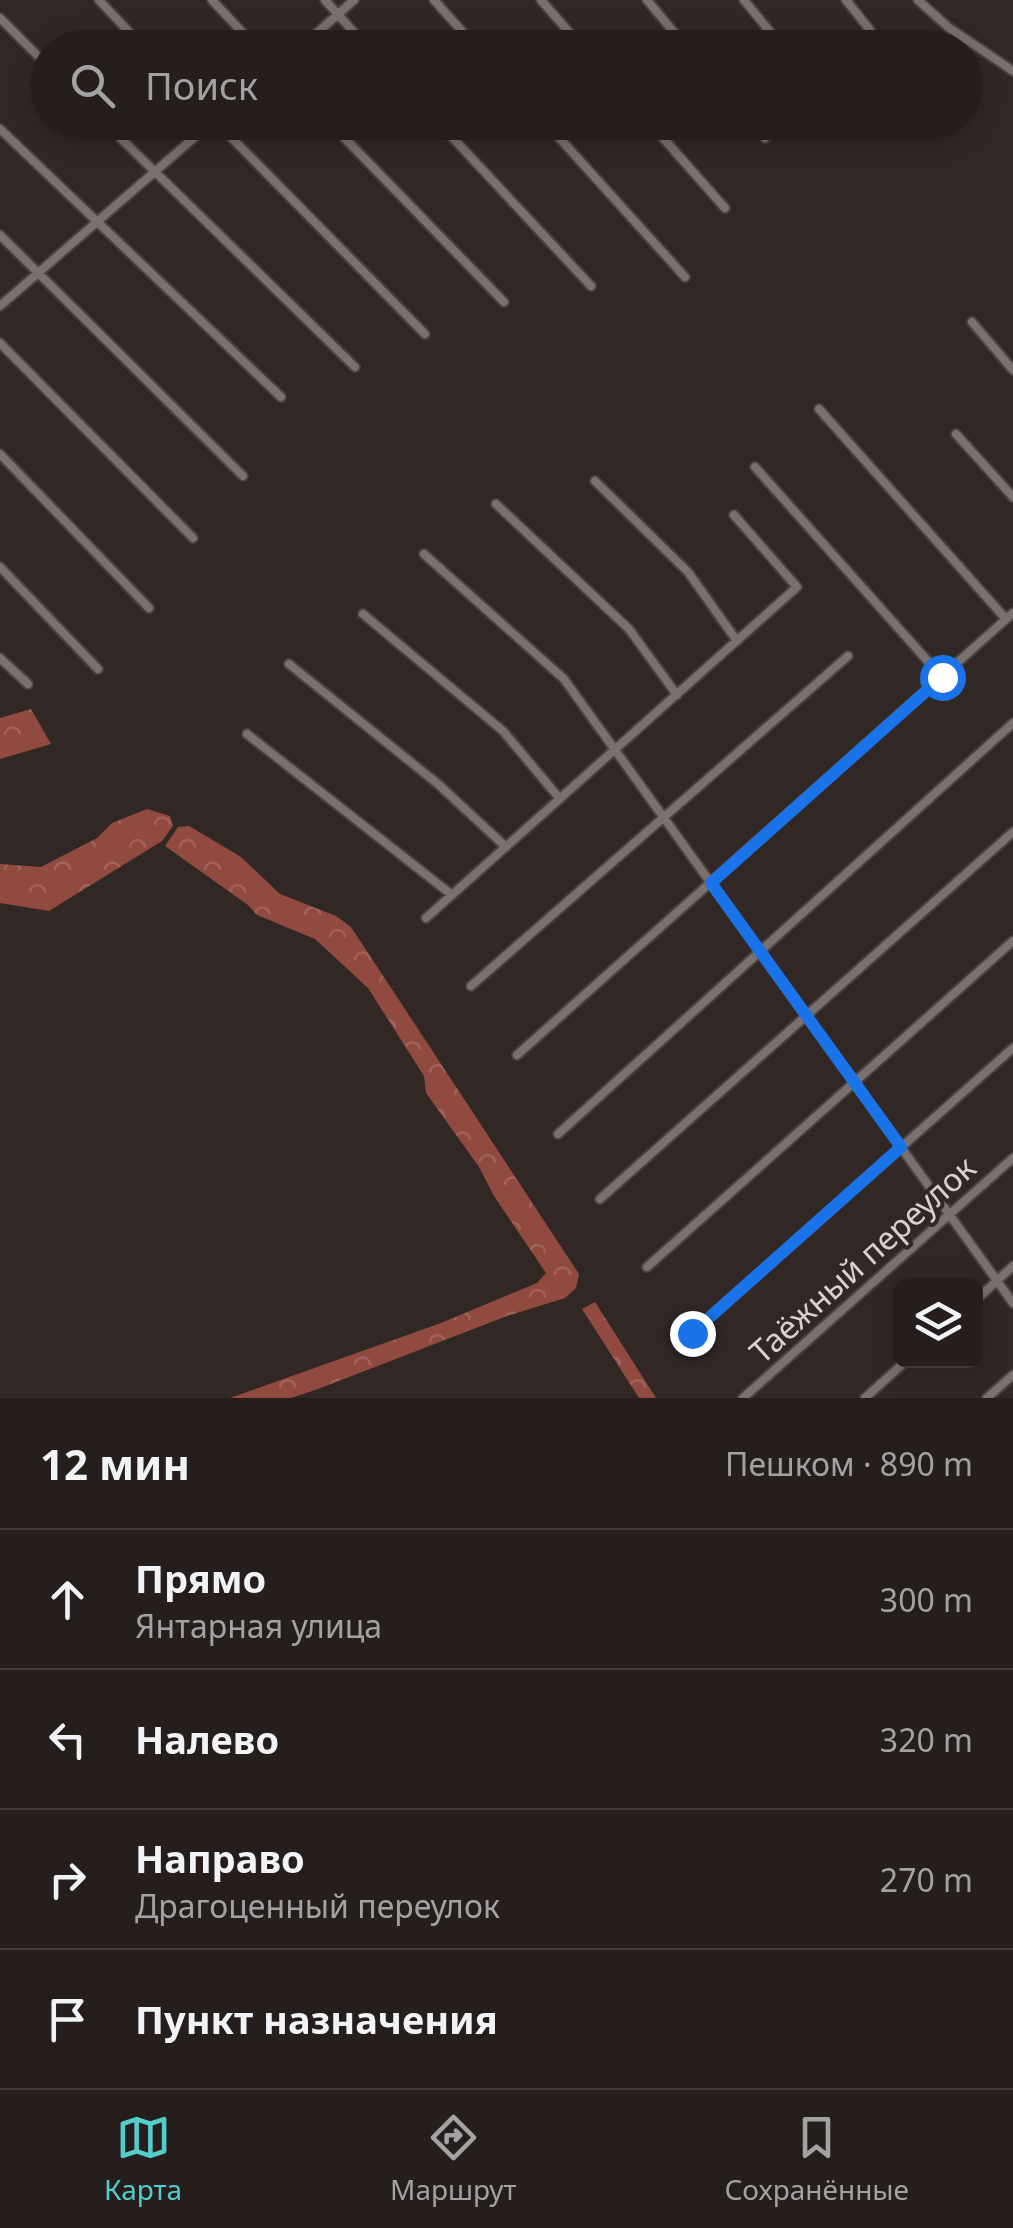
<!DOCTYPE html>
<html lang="ru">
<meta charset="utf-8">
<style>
:root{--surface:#251e1c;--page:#2d2725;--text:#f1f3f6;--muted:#a3a2a3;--line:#423c3b;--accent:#53cdca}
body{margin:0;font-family:"Noto Sans",sans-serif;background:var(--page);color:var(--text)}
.controls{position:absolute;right:30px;bottom:30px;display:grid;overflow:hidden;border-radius:15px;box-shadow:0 5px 25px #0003}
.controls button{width:90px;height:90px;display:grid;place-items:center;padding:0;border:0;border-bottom:2px solid var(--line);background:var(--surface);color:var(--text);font:50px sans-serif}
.stop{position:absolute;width:30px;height:30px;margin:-22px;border:8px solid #1a73e8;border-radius:50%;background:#fff}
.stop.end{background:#1a73e8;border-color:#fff;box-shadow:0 2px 10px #0008}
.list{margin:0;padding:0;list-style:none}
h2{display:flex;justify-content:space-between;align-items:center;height:130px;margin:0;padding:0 40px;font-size:42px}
h2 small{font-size:32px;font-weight:400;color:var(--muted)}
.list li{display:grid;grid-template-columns:65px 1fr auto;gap:30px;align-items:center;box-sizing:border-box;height:140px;padding:0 40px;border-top:2px solid var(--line)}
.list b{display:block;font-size:38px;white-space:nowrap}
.list p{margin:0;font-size:32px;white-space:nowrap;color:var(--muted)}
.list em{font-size:32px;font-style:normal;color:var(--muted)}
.icon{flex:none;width:55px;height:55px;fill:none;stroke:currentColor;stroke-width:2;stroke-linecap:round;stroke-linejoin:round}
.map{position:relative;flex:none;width:1013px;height:1398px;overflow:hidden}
.search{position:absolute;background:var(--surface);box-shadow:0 5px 25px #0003;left:30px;right:30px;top:30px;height:110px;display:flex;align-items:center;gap:25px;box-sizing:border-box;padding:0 35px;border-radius:55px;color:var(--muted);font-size:38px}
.sheet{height:690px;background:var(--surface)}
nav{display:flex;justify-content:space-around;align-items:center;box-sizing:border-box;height:140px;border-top:2px solid var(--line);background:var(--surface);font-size:28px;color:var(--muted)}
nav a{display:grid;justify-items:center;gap:5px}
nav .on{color:var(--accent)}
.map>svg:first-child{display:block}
.forest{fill:url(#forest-crowns)}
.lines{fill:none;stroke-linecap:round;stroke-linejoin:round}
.minor-casing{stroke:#4a4341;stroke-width:12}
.minor{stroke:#7a706e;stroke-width:8}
.route{stroke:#1a73e8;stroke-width:12}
.labels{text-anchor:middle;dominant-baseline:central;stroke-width:8;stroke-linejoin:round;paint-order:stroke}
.street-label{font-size:32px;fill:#d7d1d0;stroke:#312826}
</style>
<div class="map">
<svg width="1013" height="1398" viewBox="0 0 1013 1398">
<defs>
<pattern id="forest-crowns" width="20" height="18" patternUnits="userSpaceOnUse" patternTransform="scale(2.5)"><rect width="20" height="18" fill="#914a3f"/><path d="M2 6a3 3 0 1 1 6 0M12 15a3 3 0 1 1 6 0" fill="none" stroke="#a0635a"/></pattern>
</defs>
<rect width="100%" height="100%" fill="#312826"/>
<path class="forest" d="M31,709L51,744L0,759V718Z
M147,809L170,816L173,826L162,841L49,911L0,903V864L41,867L97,838L112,823Z
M189,826L241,857L280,894L336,916L351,927L579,1274L576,1288L565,1298L507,1316L318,1389L291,1398H230L441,1323L537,1283L546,1273L494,1196L479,1167L426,1093L424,1076L368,988L315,939L257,915L248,905L165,846L178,827Z
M595,1302L656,1398H639L582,1309Z"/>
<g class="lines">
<g class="minor-casing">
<path id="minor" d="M99,0L144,48
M212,0L257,48
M325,0L368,48
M434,0L477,48
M541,0L583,48
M647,0L687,48
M744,0L776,39
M846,0L870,30
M918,0L948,27L1013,71
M0,18L48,66
M300,48L354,0
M104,122L355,367
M216,122L425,334
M329,122L504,302
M438,122L591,286
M545,122L685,277
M649,122L725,208
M752,122L765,138
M0,129L281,397
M0,235L243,476
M0,306L212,122
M972,322L1013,370
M0,343L193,538
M819,409L1006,619
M956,434L1013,497
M0,454L149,608
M755,467L942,677
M595,481L688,572L737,641
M496,504L629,629L677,695
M424,554L564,679L1013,1303
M0,567L98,669
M363,614L503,731L560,799
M0,658L28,684
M289,664L438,784L506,847
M247,734L452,895
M426,918L797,587L734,515
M471,986L848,656
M517,1055L1013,613
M558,1134L1013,723
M600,1199L1013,832
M647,1267L1013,941
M976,1300L1013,1266
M692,1333L1013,1048
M743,1398L1013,1158
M865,1398L907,1360
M987,1398L1013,1375"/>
</g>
<use href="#minor" class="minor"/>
</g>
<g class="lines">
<path class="route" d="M692,1333L901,1147L711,883L942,677"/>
</g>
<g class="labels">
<g class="street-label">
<text transform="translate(862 1259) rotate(-42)">Таёжный переулок</text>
</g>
</g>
</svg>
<div class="controls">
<button><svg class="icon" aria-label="layers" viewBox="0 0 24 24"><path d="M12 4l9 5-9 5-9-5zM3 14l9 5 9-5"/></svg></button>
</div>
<div class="stop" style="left:942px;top:677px"></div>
<div class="stop end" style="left:692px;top:1333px"></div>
<div class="search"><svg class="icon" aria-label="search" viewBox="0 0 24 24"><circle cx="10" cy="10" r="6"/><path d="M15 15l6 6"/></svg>Поиск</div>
</div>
<section class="sheet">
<h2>12 мин<small>Пешком · 890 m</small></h2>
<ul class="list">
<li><svg class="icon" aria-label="ahead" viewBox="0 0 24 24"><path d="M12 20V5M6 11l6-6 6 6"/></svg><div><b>Прямо</b><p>Янтарная улица</p></div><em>300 m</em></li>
<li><svg class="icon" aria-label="left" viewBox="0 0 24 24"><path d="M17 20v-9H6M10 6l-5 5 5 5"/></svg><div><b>Налево</b></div><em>320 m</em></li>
<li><svg class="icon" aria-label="right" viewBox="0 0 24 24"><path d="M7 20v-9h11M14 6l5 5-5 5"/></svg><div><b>Направо</b><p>Драгоценный переулок</p></div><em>270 m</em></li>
<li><svg class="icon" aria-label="arrive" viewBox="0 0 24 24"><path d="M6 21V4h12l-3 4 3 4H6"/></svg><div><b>Пункт назначения</b></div></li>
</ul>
</section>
<nav>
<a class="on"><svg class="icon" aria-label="map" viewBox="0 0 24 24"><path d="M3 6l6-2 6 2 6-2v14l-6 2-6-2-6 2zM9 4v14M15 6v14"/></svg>Карта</a>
<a><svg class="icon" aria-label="directions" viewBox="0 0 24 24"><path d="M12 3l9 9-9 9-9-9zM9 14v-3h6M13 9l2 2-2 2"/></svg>Маршрут</a>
<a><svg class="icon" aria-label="saved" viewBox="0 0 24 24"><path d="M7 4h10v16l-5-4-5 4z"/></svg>Сохранённые</a>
</nav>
